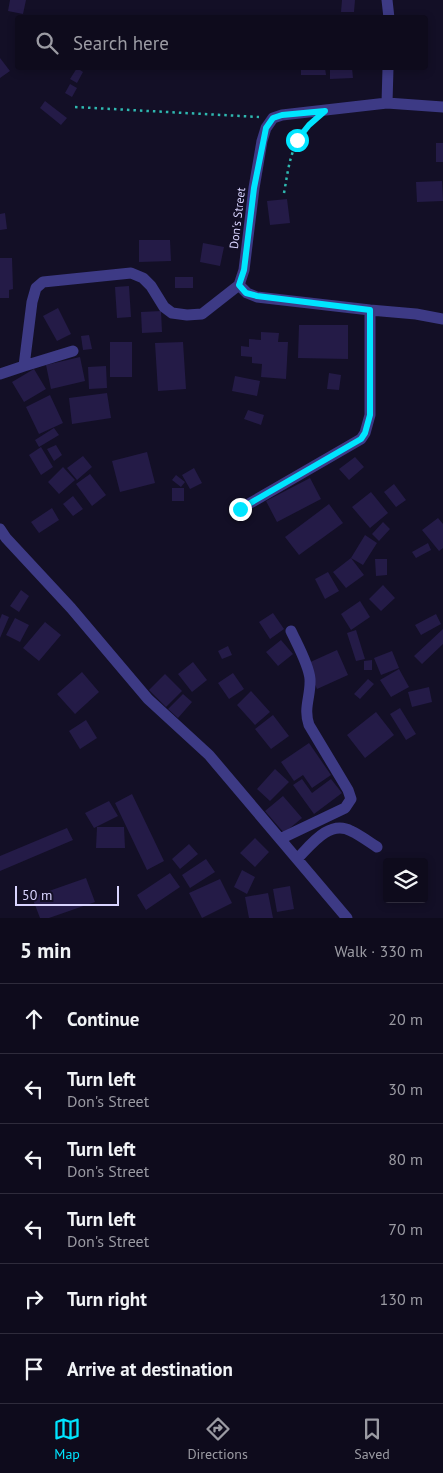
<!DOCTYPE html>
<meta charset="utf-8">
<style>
:root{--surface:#0e0b1c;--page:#1c1929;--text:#f1f3f6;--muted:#9b9ba3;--line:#2e2b3b;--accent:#00e5ff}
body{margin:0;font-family:"PT Sans",sans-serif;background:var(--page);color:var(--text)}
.controls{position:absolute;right:15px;bottom:15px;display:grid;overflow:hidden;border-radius:5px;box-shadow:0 2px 8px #0003}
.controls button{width:45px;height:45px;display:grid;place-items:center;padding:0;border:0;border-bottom:1px solid var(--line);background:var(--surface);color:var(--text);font:25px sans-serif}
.scale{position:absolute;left:15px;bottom:12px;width:104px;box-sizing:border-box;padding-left:5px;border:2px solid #d9d4ff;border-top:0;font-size:14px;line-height:18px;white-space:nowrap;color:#d9d4ff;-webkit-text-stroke:4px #130f26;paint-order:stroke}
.stop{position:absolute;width:15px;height:15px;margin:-11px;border:4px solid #00e5ff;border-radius:50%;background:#fff}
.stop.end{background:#00e5ff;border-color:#fff;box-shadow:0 1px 5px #0008}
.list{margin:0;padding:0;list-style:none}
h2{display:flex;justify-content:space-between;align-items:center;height:65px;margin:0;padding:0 20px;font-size:21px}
h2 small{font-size:16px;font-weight:400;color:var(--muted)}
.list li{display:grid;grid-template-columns:32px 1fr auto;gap:15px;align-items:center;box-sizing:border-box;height:70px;padding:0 20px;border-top:1px solid var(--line)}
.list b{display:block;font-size:19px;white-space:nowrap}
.list p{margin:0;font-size:16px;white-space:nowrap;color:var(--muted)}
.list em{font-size:16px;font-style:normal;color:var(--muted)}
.icon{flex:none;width:28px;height:28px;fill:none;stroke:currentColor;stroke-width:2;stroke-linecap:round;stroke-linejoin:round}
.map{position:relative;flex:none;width:443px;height:918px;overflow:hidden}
.search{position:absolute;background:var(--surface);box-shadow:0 2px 8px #0003;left:15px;right:15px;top:15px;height:55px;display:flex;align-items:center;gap:12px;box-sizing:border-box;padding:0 18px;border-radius:5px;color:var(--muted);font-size:19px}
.sheet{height:485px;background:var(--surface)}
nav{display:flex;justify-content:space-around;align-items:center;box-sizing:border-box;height:70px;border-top:1px solid var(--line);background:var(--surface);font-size:14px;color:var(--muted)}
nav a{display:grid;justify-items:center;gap:2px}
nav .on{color:var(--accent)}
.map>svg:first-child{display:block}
.building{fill:#241b47}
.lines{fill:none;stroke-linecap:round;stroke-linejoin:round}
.path{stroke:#2fb8b0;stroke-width:2.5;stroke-dasharray:2.5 4;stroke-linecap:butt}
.street{stroke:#3d3a85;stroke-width:11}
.route{stroke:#00e5ff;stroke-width:6}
.labels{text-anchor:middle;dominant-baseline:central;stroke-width:4;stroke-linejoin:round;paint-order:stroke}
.street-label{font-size:12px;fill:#d9d4ff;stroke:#130f26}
</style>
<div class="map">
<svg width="443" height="918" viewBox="0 0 443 918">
<rect width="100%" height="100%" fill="#130f26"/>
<path class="building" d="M10,0H26L23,14L8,11Z
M342,0H355L354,12H341Z
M0,58L10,71L0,78Z
M77,68L83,72L77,83L70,79Z
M301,68H325L326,75H301Z
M330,68H352L353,78L330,79Z
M70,84L77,88L72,97L65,93Z
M45,101L67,118L61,125L40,108Z
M436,143H443V162H436Z
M442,181L443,201L417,202L416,182Z
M287,199L290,223L270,225L267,201Z
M5,213L7,229L0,230V214Z
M139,240H170L171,261L139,262Z
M203,243L224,247L220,266L200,262Z
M0,258H12L13,289L9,290V298H0Z
M175,277H193V288H175Z
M129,286L131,317L117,318L115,287Z
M58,308L71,334L57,341L43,316Z
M161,311L162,332L142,333L141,312Z
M299,325H348V359L298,358Z
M261,332L279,333L278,342H288L286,379L261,377L262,364L252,363V357L241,356V346L249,347V339L261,340Z
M89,335L92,349L83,350L81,336Z
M110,342H132V377H110Z
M183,342L186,389L158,391L155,343Z
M80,357L85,381L51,389L46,365Z
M106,366L107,388L89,389L88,367Z
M34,369L46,389L24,402L12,382Z
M329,373L341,375L339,390L327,389Z
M235,376L260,381L257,396L232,391Z
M107,393L111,418L72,424L69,398Z
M50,395L63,423L39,434L26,407Z
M248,410L264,415L261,425L244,419Z
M54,428L59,435L39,447L35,440Z
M56,445L62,455L54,461L47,449Z
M41,447L53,467L41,475L29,455Z
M147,452L155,483L120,492L112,461Z
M83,456L92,467L77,480L67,468Z
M355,457L364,467L349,480L339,469Z
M63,467L75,480L59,494L48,482Z
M194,468L202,483L190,489L182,475Z
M90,474L106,495L92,506L76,484Z
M176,475L185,482L181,487L172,480Z
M310,478L321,499L277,522L266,501Z
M394,484L406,500L396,507L384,492Z
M172,488H184V501H172Z
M371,492L388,513L370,528L352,507Z
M73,496L83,509L73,516L63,504Z
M329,504L343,523L299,555L285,537Z
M52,508L59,520L39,533L31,522Z
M438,518L443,524V548L439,551L422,530Z
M383,522L390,529L379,541L372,534Z
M365,535L377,543L363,565L351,558L364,575L346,588L333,572L351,558Z
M428,543L431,550L416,558L412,552Z
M375,559H387V575L376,576Z
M328,572L339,591L325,599L315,579Z
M383,585L395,598L381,611L369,599Z
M21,590L29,596L19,612L10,606Z
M360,601L370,617L351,630L341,614Z
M273,613L284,629L270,639L259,622Z
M2,614L9,617L0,638V619Z
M436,614L441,624L421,635L415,625Z
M15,618L29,625L20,642L6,635Z
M45,622L61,635L39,661L23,648Z
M443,629V644L422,664L414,656Z
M356,630L365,659L356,661L347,633Z
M281,640L293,654L278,666L266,652Z
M228,646L232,655L222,659L218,651Z
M337,650L348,675L317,689L306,664Z
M392,651L399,668L381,675L374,658Z
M372,660V670H364V661Z
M193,662L207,680L192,692L178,674Z
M399,669L409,687L391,697L380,680Z
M82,672L99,692L75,714L57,694Z
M233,673L244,689L229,699L218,683Z
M165,674L182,691L166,707L149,690Z
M368,679L374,684L360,699L354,694Z
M429,687L432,702L412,707L408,692Z
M251,691L270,712L255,725L237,705Z
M183,694L192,702L178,718L168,709Z
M400,708L416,734L406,740L390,714Z
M376,712L394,735L365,758L347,735Z
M273,715L289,736L271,749L255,729Z
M86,720L97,738L80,749L69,731Z
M309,743L331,775L312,788L303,775L294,781L281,762Z
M275,769L289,782L270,801L257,789Z
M302,779L312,793L331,779L342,793L314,814L293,785Z
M132,794L164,861L147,870L115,803Z
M283,796L302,818L284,833L265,811Z
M109,801L118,816L94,828L85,813Z
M97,827H124L125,848H96Z
M67,828L73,840L0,871V856Z
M255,838L269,852L255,867L240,853Z
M189,844L198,854L180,869L172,859Z
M206,859L215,872L190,888L182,875Z
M242,870L255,877L247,894L234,887Z
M170,873L180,887L146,910L137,895Z
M86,878L95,902L49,918H40L32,897Z
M220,879L232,903L202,918L189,893Z
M290,886L294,909L277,912L273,889Z
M268,893L273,918H249L245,897Z"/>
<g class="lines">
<path class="path" d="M75,107L259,117
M284,193C289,166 290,145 310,124"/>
<path class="street" d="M387,0L389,18
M387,103L388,68
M443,107L387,103L282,115L273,118L266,128L262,141L254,188L244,270L239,285L247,293L257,297L370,310L416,314L443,319
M24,366L73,351
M0,374L24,366L32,302L36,288L43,282L131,273L143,278L151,286L164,307L172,313L187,315L202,314L239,285
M240,509L361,439L365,433L370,415V310
M0,529L6,538L71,608L148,699L209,755L347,918
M280,839L345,808L351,799L348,790L309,725C303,708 311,696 310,679C309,665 297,644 291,631
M297,859C310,846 329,819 351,831C360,835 369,842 377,847"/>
</g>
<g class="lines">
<path class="route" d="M240,509L361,439L365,433L370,415V310L257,296L246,293L239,285L244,270L254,188L266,128L273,118L282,115L325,111L309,125L297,140"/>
</g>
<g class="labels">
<g class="street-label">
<text transform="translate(237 218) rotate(-83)">Don's Street</text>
</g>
</g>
</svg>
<div class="controls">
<button><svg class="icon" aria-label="layers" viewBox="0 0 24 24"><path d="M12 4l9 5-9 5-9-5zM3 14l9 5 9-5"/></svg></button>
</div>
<div class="scale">50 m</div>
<div class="stop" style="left:297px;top:140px"></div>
<div class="stop end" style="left:240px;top:509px"></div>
<div class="search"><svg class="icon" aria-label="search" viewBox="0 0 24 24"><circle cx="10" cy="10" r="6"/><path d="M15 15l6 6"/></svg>Search here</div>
</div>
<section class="sheet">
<h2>5 min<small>Walk · 330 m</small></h2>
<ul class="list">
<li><svg class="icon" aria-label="ahead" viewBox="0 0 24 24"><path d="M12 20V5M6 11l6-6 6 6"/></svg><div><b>Continue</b></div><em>20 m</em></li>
<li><svg class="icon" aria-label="left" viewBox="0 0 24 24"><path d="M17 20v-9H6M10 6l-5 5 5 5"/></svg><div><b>Turn left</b><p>Don's Street</p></div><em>30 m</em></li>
<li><svg class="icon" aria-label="left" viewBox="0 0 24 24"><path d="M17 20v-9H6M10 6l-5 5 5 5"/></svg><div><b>Turn left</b><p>Don's Street</p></div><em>80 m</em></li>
<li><svg class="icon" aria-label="left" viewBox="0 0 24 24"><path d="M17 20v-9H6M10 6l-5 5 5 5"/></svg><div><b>Turn left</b><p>Don's Street</p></div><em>70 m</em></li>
<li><svg class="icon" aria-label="right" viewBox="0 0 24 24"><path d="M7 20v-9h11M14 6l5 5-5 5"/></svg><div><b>Turn right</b></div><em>130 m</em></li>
<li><svg class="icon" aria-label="arrive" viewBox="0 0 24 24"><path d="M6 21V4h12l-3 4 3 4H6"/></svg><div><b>Arrive at destination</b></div></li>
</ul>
</section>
<nav>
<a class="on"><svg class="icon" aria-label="map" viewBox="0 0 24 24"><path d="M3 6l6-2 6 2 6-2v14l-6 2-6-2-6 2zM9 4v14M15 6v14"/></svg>Map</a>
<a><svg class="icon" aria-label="directions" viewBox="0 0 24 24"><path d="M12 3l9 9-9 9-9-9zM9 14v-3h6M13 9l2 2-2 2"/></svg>Directions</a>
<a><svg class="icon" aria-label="saved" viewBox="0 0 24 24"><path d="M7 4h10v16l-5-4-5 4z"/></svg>Saved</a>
</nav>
